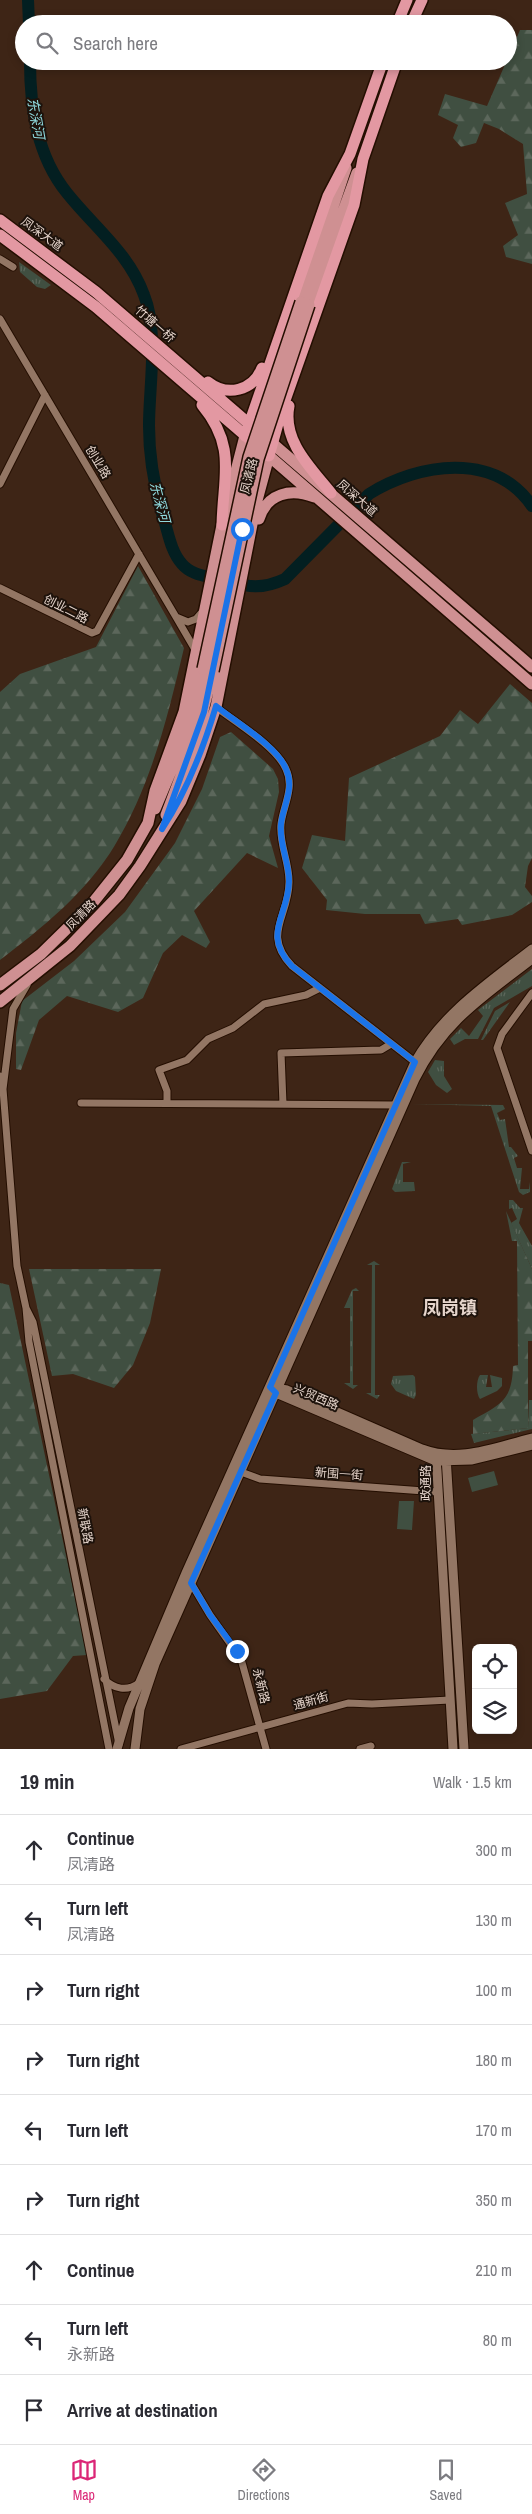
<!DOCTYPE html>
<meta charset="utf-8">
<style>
:root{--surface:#fff;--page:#f7f7f7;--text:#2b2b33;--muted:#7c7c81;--line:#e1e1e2;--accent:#db2777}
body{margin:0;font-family:"Archivo Narrow","Noto Sans SC",sans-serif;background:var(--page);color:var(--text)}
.controls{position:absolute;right:15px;bottom:15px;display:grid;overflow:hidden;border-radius:8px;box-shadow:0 2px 8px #0003}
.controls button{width:45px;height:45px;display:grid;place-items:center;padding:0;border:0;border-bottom:1px solid var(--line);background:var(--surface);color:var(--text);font:25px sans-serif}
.stop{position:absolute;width:15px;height:15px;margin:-11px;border:4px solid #1a73e8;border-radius:50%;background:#fff}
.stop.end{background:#1a73e8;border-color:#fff;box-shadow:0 1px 5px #0008}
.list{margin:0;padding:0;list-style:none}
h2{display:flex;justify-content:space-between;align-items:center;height:65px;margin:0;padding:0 20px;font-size:21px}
h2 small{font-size:16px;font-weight:400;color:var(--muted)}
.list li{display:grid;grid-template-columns:32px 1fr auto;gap:15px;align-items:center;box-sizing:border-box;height:70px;padding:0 20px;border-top:1px solid var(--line)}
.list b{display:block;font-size:19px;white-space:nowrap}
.list p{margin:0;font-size:16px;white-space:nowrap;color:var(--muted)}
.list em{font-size:16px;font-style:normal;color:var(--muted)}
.icon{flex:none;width:28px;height:28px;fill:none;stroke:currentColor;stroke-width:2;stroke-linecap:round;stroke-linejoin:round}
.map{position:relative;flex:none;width:532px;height:1749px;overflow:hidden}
.search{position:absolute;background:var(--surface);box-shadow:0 2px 8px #0003;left:15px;right:15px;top:15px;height:55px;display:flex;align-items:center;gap:12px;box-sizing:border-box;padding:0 18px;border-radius:28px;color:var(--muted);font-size:19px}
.sheet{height:695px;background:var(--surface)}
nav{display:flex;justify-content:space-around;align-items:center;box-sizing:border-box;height:70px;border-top:1px solid var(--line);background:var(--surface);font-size:14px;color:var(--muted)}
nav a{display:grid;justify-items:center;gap:2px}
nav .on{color:var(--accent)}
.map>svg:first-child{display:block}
.grass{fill:url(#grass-tufts)}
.forest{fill:url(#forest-firs)}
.park{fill:#404f41}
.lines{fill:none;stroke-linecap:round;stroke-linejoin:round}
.river{stroke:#031f21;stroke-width:12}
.minor-casing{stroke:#240e01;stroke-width:9}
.tertiary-casing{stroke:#240e01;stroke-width:11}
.primary-casing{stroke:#240e01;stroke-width:14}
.trunk-casing{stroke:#240e01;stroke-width:14}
.minor{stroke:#937664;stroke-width:7}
.tertiary{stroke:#937664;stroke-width:9}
.primary{stroke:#cf9092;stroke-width:11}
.trunk{stroke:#e398a2;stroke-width:11}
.primary-bridge-casing{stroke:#240e01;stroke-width:14;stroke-linecap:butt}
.primary-bridge{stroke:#cf9092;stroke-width:11}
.route{stroke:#1a73e8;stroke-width:6}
.labels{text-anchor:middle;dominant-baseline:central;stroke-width:4;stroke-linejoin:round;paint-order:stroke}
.street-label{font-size:12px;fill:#e6d5cc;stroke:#1d120b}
.water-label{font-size:14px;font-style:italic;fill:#8fd9dd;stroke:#1d120b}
.district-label{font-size:18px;font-weight:bold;fill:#e6d5cc;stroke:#1d120b}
</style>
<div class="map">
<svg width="532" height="1749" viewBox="0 0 532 1749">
<defs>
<pattern id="grass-tufts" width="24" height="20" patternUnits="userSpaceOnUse" patternTransform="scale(1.25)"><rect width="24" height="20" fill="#404f41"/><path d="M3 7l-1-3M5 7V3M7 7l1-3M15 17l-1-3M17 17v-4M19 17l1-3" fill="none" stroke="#5c675b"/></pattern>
<pattern id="forest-firs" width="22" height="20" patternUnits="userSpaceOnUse" patternTransform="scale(1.25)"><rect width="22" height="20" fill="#404f41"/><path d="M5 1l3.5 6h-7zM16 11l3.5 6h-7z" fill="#5c675b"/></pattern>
</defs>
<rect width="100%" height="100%" fill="#3e2516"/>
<path class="grass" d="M19,262L51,285L45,289L37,287L20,272Z
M532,969V986L494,1008L478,1039H465L454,1045L450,1039L461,1028L469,1036L483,1016L478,1010Z
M510,1002L483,1040H481L495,1011Z
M435,1060L444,1061V1076L452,1089L447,1093L436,1085L428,1072Z
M412,1104L503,1105L505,1109L497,1113L500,1120L505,1119L509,1147H511L518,1156L514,1158L517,1168H522L520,1189H529L530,1182V1192L523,1195L519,1192L491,1106Z
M402,1162H411L403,1164V1182H414L415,1191L395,1192L392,1189Z
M509,1200H513L520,1208H523L519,1223L532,1246V1301V1269L511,1223L517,1219L512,1208L509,1209Z
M374,1261L380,1265H375V1395H380L377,1399L366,1393H371L372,1265H367Z
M356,1288L359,1291H353V1385H358L353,1389L344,1383H350V1308H344L352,1290Z
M413,1375L415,1377L416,1395L414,1399L396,1391L391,1384L393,1376Z
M480,1375H488L486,1387H492L490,1375L502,1378V1386L497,1391L480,1399C476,1394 476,1380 480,1375Z
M529,1400H532V1429L474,1443L471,1434L528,1428Z"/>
<path class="forest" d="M520,30H532V264L506,257L503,246L518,235L505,203L527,194L523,144L499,129L484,123L476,143L461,147L453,138L458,125L438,115L445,94L487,106Z
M138,566L184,648C168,716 151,785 115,845C87,892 42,928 0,960V692L20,674L96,647Z
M510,684L532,703V858L528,866L525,887L532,896V902L512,915L462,925L458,919L425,924L420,914H365L326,910L327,900L302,868L312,835L345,841L349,778L440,736L460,710L478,724Z
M231,732L273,769L278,779L279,792L269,836L278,868L247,853L194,911L210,942L206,948L182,935L163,953L143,998L118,1012L67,996L39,1020L21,1070L16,1069V1033L22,1001L74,961L125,912L175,843L202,789L220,737Z
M506,1211L532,1269V1341H528V1428L473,1434V1420C501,1404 512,1401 513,1366L518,1365L517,1241H512Z
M29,1269H161L150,1323L133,1365L114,1388L73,1374L52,1376Z
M0,1283L9,1285L87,1655L73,1656L47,1691L0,1699Z"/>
<path class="park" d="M494,1471L498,1485L472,1492L468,1478Z
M399,1501H414L412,1530L397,1529Z"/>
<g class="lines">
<path class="river" d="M28,0L29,24
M30,61C30,108 37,156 67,193C94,227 129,253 144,295C159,332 149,386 149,426C149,460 155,491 165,523C169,537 172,553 182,564C191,575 206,576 220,580C246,586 259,591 285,579L369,494C419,463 494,451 532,506"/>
<g class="minor-casing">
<path id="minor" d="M0,259L13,267
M0,319L176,617
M0,484L45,395
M0,588L92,633L97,631L139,554
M197,653L176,617L188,622L196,619L203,611
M216,707C235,722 276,746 286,769C295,788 283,806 281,824C279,844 289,861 289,881C290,915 261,934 292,966L415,1062
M532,993L502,1034L497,1048L532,1151
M0,1076L3,1089L13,1009L27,985
M3,1089L17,1266L26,1308
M81,1103L395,1105
M167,1103V1091L159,1070L187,1060L208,1039L233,1028L264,1004L306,995L320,988
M283,1104L281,1053L381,1050L391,1044
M241,1472L260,1479L438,1492
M191,1583L210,1615L241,1659L266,1749
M104,1679C114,1689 127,1692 139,1683
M109,1749L29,1342L26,1308L33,1322L119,1744
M181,1749L348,1703L372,1704L450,1700
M360,1749L371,1746"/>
</g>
<g class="tertiary-casing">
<path id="tertiary" d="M532,1438C495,1447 459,1463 422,1449L287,1390L270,1387L276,1393L436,1461L472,1460L532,1445
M117,1749L129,1708L186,1573L415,1062C443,1013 488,983 532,949
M135,1749L140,1709L155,1664L415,1079C444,1021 483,997 532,959
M453,1749L437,1471L436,1461L446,1456L464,1749"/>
</g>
<g class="primary-casing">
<path id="primary" d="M301,302L346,168
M309,305L357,173
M272,443L532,667
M259,519C267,493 291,488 314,497
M155,809L187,733L203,669
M166,815L198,731L213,671
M0,985L41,954L91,905L127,860L148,823L155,791L184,712L222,525L245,436
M0,1002L70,946L119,895L140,866L181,801L200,755L216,707L256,504L269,456L532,684"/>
</g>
<g class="trunk-casing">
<path id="trunk" d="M397,24L407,0
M411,24L422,0
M0,220L96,292L254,428
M0,235L96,307L269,456L282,409L354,205L363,159L397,61
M208,382C227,397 253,391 262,368
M202,405C237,447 223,476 222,525
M289,406C282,441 311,468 331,493
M245,436L328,196L350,154L383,61"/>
</g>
<use href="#minor" class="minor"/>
<use href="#tertiary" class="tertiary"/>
<use href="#primary" class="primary"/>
<use href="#trunk" class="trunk"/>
<g class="primary-bridge-casing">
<path id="primary-bridge" d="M203,669L249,457L301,302
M213,671L258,459L309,305"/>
</g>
<use href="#primary-bridge" class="primary-bridge"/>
</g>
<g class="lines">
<path class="route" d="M237,1651L210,1615L191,1583L276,1393L270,1387L415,1062L292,966C261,934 289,915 289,881C289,861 279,844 281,824C283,806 295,788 286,769C277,746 235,722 216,706C203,750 187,791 162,829L204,712L242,529"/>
</g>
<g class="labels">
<g class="street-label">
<text transform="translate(42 234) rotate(36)">凤深大道</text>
<text transform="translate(155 324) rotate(41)">竹塘一桥</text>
<text transform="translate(98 462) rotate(59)">创业路</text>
<text transform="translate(249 476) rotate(-76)">凤清路</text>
<text transform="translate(357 498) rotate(41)">凤深大道</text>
<text transform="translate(66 609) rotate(27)">创业二路</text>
<text transform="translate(81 915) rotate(-46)">凤清路</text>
<text transform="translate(316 1397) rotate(23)">兴贸西路</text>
<text transform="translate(339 1474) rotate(4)">新围一街</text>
<text transform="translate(426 1483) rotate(-90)">政通路</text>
<text transform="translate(85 1526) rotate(79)">新联路</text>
<text transform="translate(261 1686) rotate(76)">永新路</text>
<text transform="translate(311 1701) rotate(-16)">通新街</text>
</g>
<g class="water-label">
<text transform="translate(36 118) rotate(80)">东深河</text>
<text transform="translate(160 502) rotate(75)">东深河</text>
</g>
<g class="district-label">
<text x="450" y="1307">凤岗镇</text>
</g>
</g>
</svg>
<div class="controls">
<button><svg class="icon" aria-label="locate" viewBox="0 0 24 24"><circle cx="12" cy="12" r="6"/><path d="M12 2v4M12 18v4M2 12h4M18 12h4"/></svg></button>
<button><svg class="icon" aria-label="layers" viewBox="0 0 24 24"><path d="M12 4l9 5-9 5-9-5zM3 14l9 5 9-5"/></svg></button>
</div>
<div class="stop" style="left:242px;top:529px"></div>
<div class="stop end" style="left:237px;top:1651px"></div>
<div class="search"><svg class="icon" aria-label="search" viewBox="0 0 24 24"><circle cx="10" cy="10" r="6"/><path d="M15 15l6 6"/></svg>Search here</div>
</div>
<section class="sheet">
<h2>19 min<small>Walk · 1.5 km</small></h2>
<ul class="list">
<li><svg class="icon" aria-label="ahead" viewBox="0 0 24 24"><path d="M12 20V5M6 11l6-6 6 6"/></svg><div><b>Continue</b><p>凤清路</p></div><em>300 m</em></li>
<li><svg class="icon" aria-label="left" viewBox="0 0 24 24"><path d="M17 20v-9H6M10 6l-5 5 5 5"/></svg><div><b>Turn left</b><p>凤清路</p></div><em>130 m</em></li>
<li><svg class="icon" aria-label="right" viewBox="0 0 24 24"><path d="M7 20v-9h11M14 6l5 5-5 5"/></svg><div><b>Turn right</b></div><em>100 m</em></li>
<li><svg class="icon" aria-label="right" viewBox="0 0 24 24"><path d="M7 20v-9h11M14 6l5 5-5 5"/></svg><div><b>Turn right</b></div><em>180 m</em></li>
<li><svg class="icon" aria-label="left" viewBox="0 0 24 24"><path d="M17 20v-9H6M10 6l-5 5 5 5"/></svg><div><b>Turn left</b></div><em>170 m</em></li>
<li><svg class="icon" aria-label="right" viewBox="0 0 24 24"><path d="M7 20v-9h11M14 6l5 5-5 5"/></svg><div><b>Turn right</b></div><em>350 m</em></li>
<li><svg class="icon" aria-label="ahead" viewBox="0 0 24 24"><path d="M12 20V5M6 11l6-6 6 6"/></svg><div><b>Continue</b></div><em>210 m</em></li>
<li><svg class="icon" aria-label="left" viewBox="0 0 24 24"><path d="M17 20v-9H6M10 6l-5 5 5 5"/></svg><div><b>Turn left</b><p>永新路</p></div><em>80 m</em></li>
<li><svg class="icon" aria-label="arrive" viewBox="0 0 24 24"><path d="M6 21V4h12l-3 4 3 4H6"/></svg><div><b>Arrive at destination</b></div></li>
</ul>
</section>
<nav>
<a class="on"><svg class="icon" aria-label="map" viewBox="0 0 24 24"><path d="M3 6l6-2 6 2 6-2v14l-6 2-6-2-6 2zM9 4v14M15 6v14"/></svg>Map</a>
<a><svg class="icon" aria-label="directions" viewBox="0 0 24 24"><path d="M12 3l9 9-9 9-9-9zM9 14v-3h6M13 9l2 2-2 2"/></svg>Directions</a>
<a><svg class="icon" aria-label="saved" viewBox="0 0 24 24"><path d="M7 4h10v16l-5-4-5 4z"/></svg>Saved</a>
</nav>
